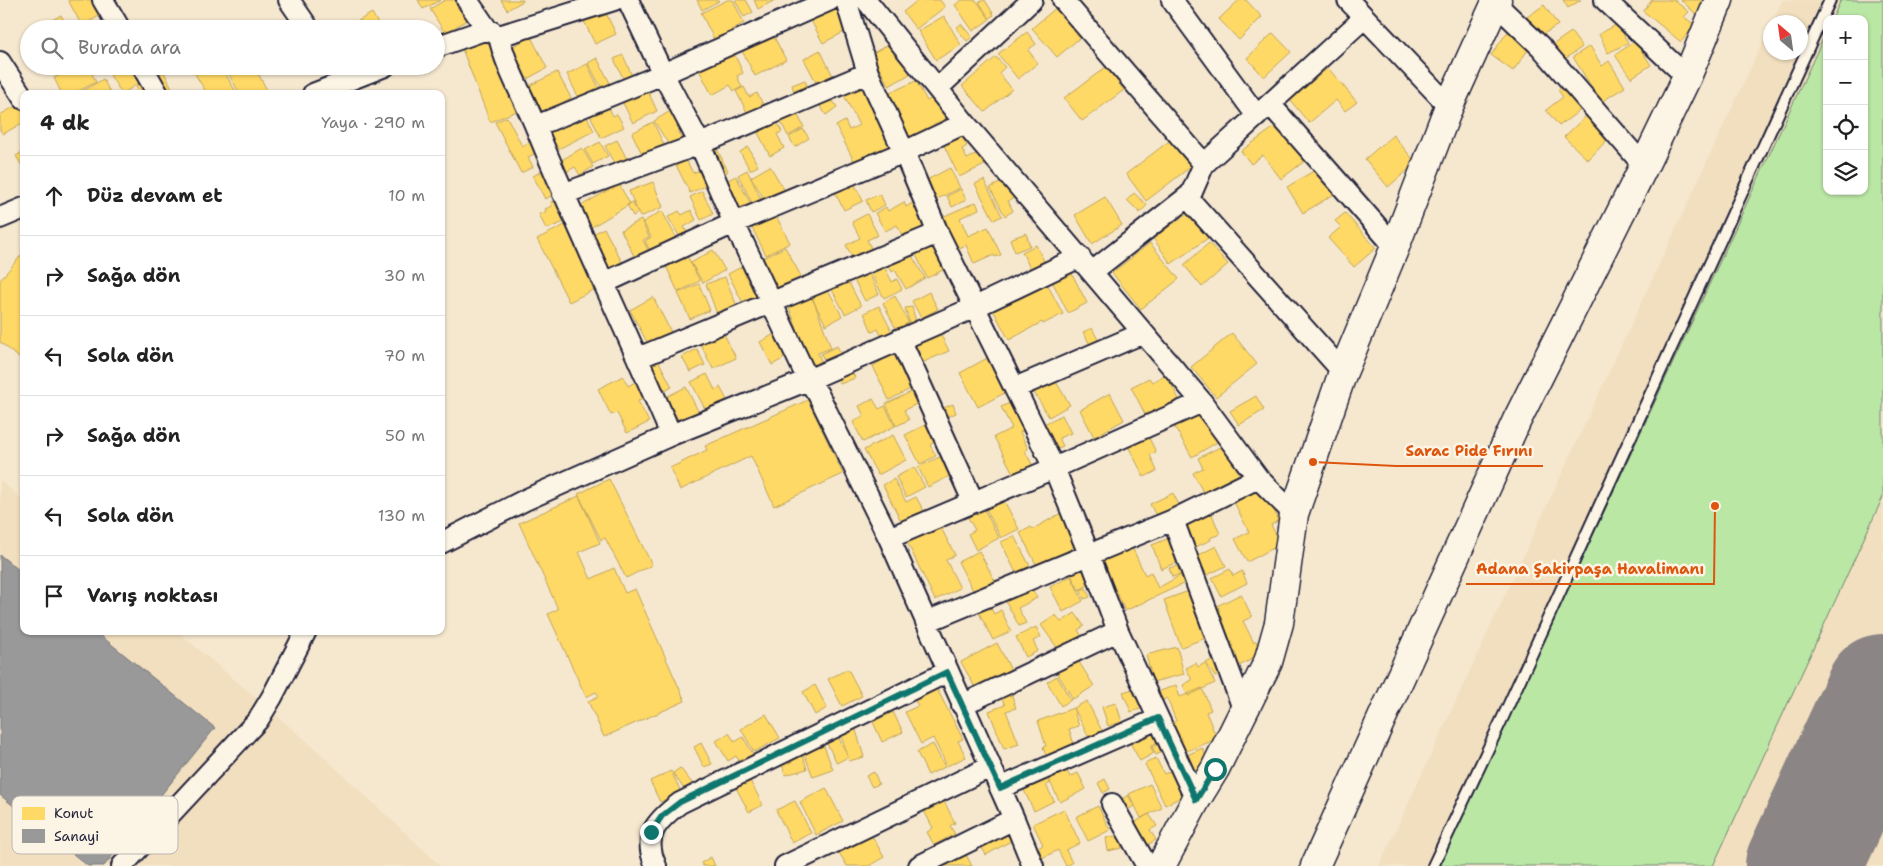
<!DOCTYPE html>
<html lang="tr">
<meta charset="utf-8">
<style>
:root{--surface:#fff;--page:#f2f2f2;--text:#222;--muted:#767676;--line:#e0e0e0}
body{margin:0;font-family:"Shantell Sans",sans-serif;background:var(--page);color:var(--text)}
.controls{position:absolute;right:15px;top:15px;display:grid;overflow:hidden;border-radius:10px;box-shadow:0 1px 4px #0004}
.controls button{width:45px;height:45px;display:grid;place-items:center;padding:0;border:0;border-bottom:1px solid var(--line);background:var(--surface);color:var(--text);font:25px sans-serif}
.compass{position:absolute;left:1763px;top:15px;width:45px;height:45px;border-radius:50%;background:var(--surface);box-shadow:0 1px 4px #0004;rotate:331deg}
.stop{position:absolute;width:15px;height:15px;margin:-11px;border:4px solid #0f766e;border-radius:50%;background:#fff}
.stop.end{background:#0f766e;border-color:#fff;box-shadow:0 1px 5px #0008}
.list{margin:0;padding:0;list-style:none}
h2{display:flex;justify-content:space-between;align-items:center;height:65px;margin:0;padding:0 20px;font-size:21px}
h2 small{font-size:16px;font-weight:400;color:var(--muted)}
.list li{display:grid;grid-template-columns:32px 1fr auto;gap:15px;align-items:center;box-sizing:border-box;height:80px;padding:0 20px;border-top:1px solid var(--line)}
.list b{display:block;font-size:19px;white-space:nowrap}
.list em{font-size:16px;font-style:normal;color:var(--muted)}
.icon{flex:none;width:28px;height:28px;fill:none;stroke:currentColor;stroke-width:2;stroke-linecap:round;stroke-linejoin:round}
.map{position:relative;flex:none;width:1883px;height:866px;overflow:hidden}
.search{position:absolute;background:var(--surface);box-shadow:0 1px 4px #0004;left:20px;top:20px;width:425px;height:55px;display:flex;align-items:center;gap:12px;box-sizing:border-box;padding:0 18px;border-radius:28px;color:var(--muted);font-size:19px}
.panel{position:absolute;background:var(--surface);box-shadow:0 1px 4px #0004;left:20px;top:90px;width:425px;height:545px;border-radius:10px}
.map>svg:first-child{display:block}
.built{fill:#f2dfbf;fill-rule:evenodd}
.green{fill:#bbe7a5;stroke:#6e8470}
.homes{fill:#ffd966;stroke:#bda259}
.industry{fill:#999;stroke:#75757d}
.lines{fill:none;stroke-linecap:round;stroke-linejoin:round}
.runway{stroke:#8c8585;stroke-width:116}
.lane-casing{stroke:#22223b;stroke-width:14}
.street-casing{stroke:#22223b;stroke-width:24}
.secondary-casing{stroke:#22223b;stroke-width:31}
.lane{stroke:#fcf5e5;stroke-width:10}
.street{stroke:#fcf5e5;stroke-width:20}
.secondary{stroke:#fcf5e5;stroke-width:28}
.route{stroke:#0f766e;stroke-width:6}
.key{fill:#fcf5e5;stroke:#bbb6b2;stroke-width:1}
.key-label{font-size:14px;fill:#22223b}
.leader{fill:none;stroke:#de560e;stroke-width:2}
.callout-dot{fill:#de560e;stroke:#fcf5e5;stroke-width:2}
.callout-label{font-size:15px;text-anchor:middle;font-weight:bold;fill:#de560e;stroke:#fcf5e5;stroke-width:5;stroke-linejoin:round;paint-order:stroke}
</style>
<div class="map">
<svg width="1883" height="866" viewBox="0 0 1883 866">
<rect width="100%" height="100%" fill="#f6e8cf"/>
<filter id="ink" filterUnits="userSpaceOnUse"><feTurbulence type="fractalNoise" baseFrequency=".02" numOctaves="2"/><feDisplacementMap in="SourceGraphic" scale="10" xChannelSelector="R" yChannelSelector="G"/><feConvolveMatrix kernelMatrix="1 2 1 2 8 2 1 2 1" color-interpolation-filters="sRGB"/></filter>
<g filter="url(#ink)">
<path class="built" d="M1782,0H1883V866H1379L1770,26V52H1800V22H1772ZM1827,19H1864V191H1827Z
M0,480L24,501V631H177L309,743L441,866H0Z"/>
<path class="green" d="M1841,0H1883V497L1713,866H1440L1827,30V191H1864V19H1832Z"/>
<path class="homes" d="M68,0H106L111,9L82,26Z
M418,0H441L423,9Z
M445,0H458L469,19L445,33L430,9Z
M501,0H523V1L507,10Z
M697,0H718L719,1L702,10Z
M727,0H733L744,23L731,30L732,32L715,41L701,13Z
M735,0H746L753,12L744,17Z
M754,0H775L758,9Z
M834,0L850,29L823,43L808,15Z
M918,0H940L945,7L916,29L903,12Z
M962,0H976L990,19L973,31L955,5Z
M985,0L994,15L989,18L979,2Z
M1239,0H1246L1262,17L1239,40L1219,19Z
M1563,0H1581L1568,8Z
M1652,0H1674L1689,12L1684,17L1695,25L1681,42L1643,11Z
M1681,0H1703L1708,4L1698,16Z
M1544,5L1558,25L1540,36L1527,17Z
M603,7L616,34L595,44L582,17Z
M1057,7L1082,36L1057,57L1032,28Z
M115,13L125,29H89Z
M372,13L381,29H363L358,21Z
M61,15L69,29H37Z
M944,16L961,45L936,60L918,31Z
M961,24L972,37L967,41L956,28Z
M1618,24L1628,43L1608,53L1599,34Z
M1511,27L1533,43L1513,71L1491,55Z
M771,31L786,60L755,76L740,47Z
M1027,32L1036,44L1028,50L1038,63L1018,79L998,54Z
M1571,32L1582,47L1565,59L1554,44Z
M1273,33L1291,52L1264,77L1247,58Z
M487,35L517,111L490,122L461,46Z
M531,37L547,68L527,79L511,47Z
M1635,41L1651,65L1631,78L1615,55Z
M891,43L910,74L889,86L871,54Z
M1590,46L1602,66L1609,61L1625,87L1601,102L1573,57Z
M732,49L743,73L737,76L742,87L734,91L730,85L712,95L697,66Z
M820,50L835,80L819,88L804,59Z
M623,55L633,78L625,82L614,59Z
M996,57L1005,67L999,73L1012,89L985,112L962,86Z
M597,58L612,87L603,91L588,63Z
M587,64L600,90L580,101L567,74Z
M77,66H88L96,82L73,94H62L54,78Z
M104,66H155L158,71L122,94L110,75L119,69L118,68L109,73Z
M205,66H221L237,94H207L194,72Z
M224,66H254L267,90L261,94H240Z
M1106,67L1124,90L1082,121L1064,98Z
M1328,68L1357,102L1345,111L1336,100L1309,123L1290,100Z
M164,72L175,94H139L136,86Z
M557,72L571,98L543,113L529,86Z
M103,79L111,94H78Z
M805,80L809,92L795,96L792,85Z
M916,81L927,101L934,97L946,119L910,138L887,94Z
M1569,82L1587,105L1559,126L1546,110L1563,97L1558,90Z
M863,83L894,143L855,163L836,126L845,121L849,130L859,125L843,93Z
M744,87L749,97L757,93L765,108L749,116L736,91Z
M647,89L657,111L633,123L622,101Z
M829,95L837,107L826,115L818,103Z
M24,101V122L3,134L0,130V115Z
M608,106L613,116L617,114L624,127L601,138L590,115Z
M672,110L683,129L678,131L684,140L671,148L654,121Z
M795,110L804,127L788,136L779,118Z
M584,111L594,131L556,150L546,130Z
M1588,114L1611,136L1588,160L1564,137Z
M507,117L522,146L530,142L536,153L528,157L533,167L521,173L495,122Z
M775,118L782,132L777,134L784,148L770,156L755,127Z
M653,122L664,145L643,156L632,133Z
M1279,124L1306,160L1281,179L1263,155L1251,164L1241,151Z
M803,129L809,138L795,147L789,137Z
M959,130L967,146L962,149L967,159L981,152L987,164L959,177L941,139Z
M1393,135L1416,163L1388,187L1365,159Z
M1173,138L1193,165L1146,201L1126,174Z
M617,140L629,163L617,169L605,146Z
M600,142L608,156L593,164L585,150Z
M716,147L728,171L724,174L711,150Z
M748,147L758,166L750,170L740,152Z
M582,148L593,167L580,175L575,167L566,172L560,161Z
M24,151V169L16,156Z
M685,158L693,173L702,169L710,184L690,193L675,163Z
M770,166L785,191L766,202L751,177Z
M1320,167L1336,193L1303,213L1287,187Z
M950,168L960,188L933,201L923,182Z
M546,169L559,192L545,199L533,176Z
M747,170L761,199L752,203L738,175Z
M736,176L751,204L740,210L726,181Z
M852,179L863,201L844,210L833,189Z
M1007,179L1016,197L1008,201L1013,211L1005,216L990,188Z
M984,180L1002,216L994,220L975,184Z
M653,182L663,207L640,217L629,191Z
M619,184L630,204L590,228L579,207Z
M961,189L966,200L952,207L947,196Z
M702,191L713,214L701,220L690,197Z
M1134,193L1147,205L1140,213L1127,200Z
M880,194L885,205L871,212L866,200Z
M1105,197L1122,225L1092,244L1075,215Z
M558,199L567,221L546,229L539,214L546,212L545,209L552,206L551,202Z
M919,199L932,224L904,239L897,225L885,231L875,213L886,207L888,211L904,202L906,207Z
M632,202L638,213L633,216L627,205Z
M976,202L979,209L960,218L968,236L988,227L1001,255L995,257L994,255L974,264L966,245L955,250L940,218Z
M691,210L696,220L684,227L690,237L682,241L668,217L679,211L682,215Z
M662,211L676,237L650,251L645,241L651,237L643,222Z
M774,212L790,243L766,255L750,224Z
M1190,212L1208,238L1171,264L1153,238Z
M1345,213L1376,248L1354,267L1328,238L1341,227L1335,221Z
M867,214L878,235L867,240L872,250L853,259L846,245L860,238L852,222Z
M641,220L649,237L643,240L649,252L635,258L621,230Z
M567,224L599,287L569,302L537,239Z
M604,228L623,264L610,271L591,235Z
M1026,233L1030,246L1015,252L1010,239Z
M933,241L947,268L927,278L914,251Z
M1150,243L1179,279L1141,309L1112,273Z
M1209,243L1228,264L1202,287L1184,265Z
M1036,245L1046,265L1032,272L1022,252Z
M785,247L802,278L778,291L761,259Z
M908,249L925,278L906,289L895,270L892,272L886,262Z
M713,250L725,270L703,283L691,263Z
M24,252V362L0,342V280Z
M686,254L700,281L678,292L665,264Z
M882,262L892,282L897,279L902,289L884,298L869,269Z
M747,264L762,293L743,303L728,274Z
M867,269L879,294L865,301L852,276Z
M1071,272L1087,303L1068,313L1052,281Z
M845,275L861,306L845,314L829,284Z
M725,277L737,306L717,314L706,284Z
M1045,280L1063,314L1043,324L1042,322L1009,340L992,308Z
M699,284L710,310L690,319L678,293Z
M826,286L842,316L826,325L810,295Z
M929,292L938,309L921,318L912,301Z
M811,293L831,348L818,353L822,363L811,367L787,302Z
M895,296L910,325L897,331L883,303Z
M653,297L671,332L648,344L630,310Z
M879,306L892,332L882,337L878,329L872,332L864,313Z
M912,307L916,322L910,324L905,308Z
M1092,328L1101,346L1093,350L1083,332Z
M938,329L949,351L919,364L909,343Z
M722,330L736,358L713,369L699,341Z
M778,332L790,355L772,365L760,342Z
M1232,333L1257,364L1216,397L1191,367Z
M896,345L916,386L889,400L873,366L883,360L880,353Z
M837,346L842,355L826,363L821,354Z
M697,349L705,365L690,372L682,357Z
M991,356L1010,390L978,407L960,373Z
M658,360L672,387L665,391L651,364Z
M851,369L855,378L840,384L837,375Z
M707,374L715,390L720,387L727,400L706,411L691,382Z
M1166,374L1179,399L1146,416L1131,387L1149,378L1152,382Z
M623,376L628,386L637,381L645,397L638,401L649,422L627,433L617,413L611,415L598,389Z
M1053,377L1070,405L1049,417L1032,389Z
M686,387L699,413L680,423L666,397Z
M919,388V403L904,410L909,420L896,426L886,404Z
M1110,393L1124,420L1094,437L1080,410Z
M1256,396L1264,410L1239,425L1230,411Z
M873,399L879,409L885,406L895,426L863,442L853,422L864,416L859,406Z
M808,400L843,474L774,506L751,456L680,490L670,468L707,450L705,446Z
M1016,400L1030,427L1020,432L1028,449L1025,451L1034,468L1015,477L994,437L1012,428L1001,407Z
M953,404L956,413L945,418L941,409Z
M1202,408L1221,440L1192,457L1173,424Z
M1062,415L1071,433L1059,438L1063,446L1056,449L1044,424Z
M927,424L936,441L930,445L936,456L920,464L905,435Z
M1147,434L1156,452L1150,455L1157,471L1144,477L1127,444Z
M893,435L906,460L878,475L864,450Z
M1224,445L1239,474L1203,492L1193,473L1203,468L1198,458Z
M944,455L954,474L928,487L918,467Z
M914,467L925,487L906,497L896,477Z
M609,479L652,565L626,578L605,538L601,540L578,494Z
M894,479L906,502L916,497L925,513L903,525L883,485Z
M1262,487L1279,520L1271,525L1281,544L1247,562L1235,539L1249,532L1234,502Z
M1173,493L1180,507L1157,518L1150,504Z
M579,496L600,543L579,552L591,579L614,568L625,593L635,589L685,701L604,737L588,701L599,696L596,692L586,697L548,614L558,609L519,523Z
M1002,497L1019,529L1001,538L985,507Z
M982,505L999,538L976,550L968,534L975,530L966,514Z
M1211,512L1220,534L1210,538L1211,540L1195,547L1185,523Z
M1061,513L1079,544L1038,568L1020,533L1031,527L1033,529Z
M939,524L955,555L946,560L960,588L935,600L906,540Z
M1014,536L1030,566L1016,573L1001,542Z
M1174,536L1183,560L1161,569L1152,545Z
M1216,546L1226,566L1207,575L1197,556Z
M1132,547L1145,575L1151,572L1158,588L1181,575L1185,583L1125,611L1102,561Z
M979,551L996,583L975,594L958,562Z
M1087,564L1096,581L1079,590L1070,573Z
M1181,565L1183,574L1172,577L1169,568Z
M1230,569L1233,576L1242,571L1247,583L1221,596L1212,578Z
M1071,576L1083,601L1063,612L1050,587Z
M1030,585L1037,598L1018,608L1026,623L1019,626L1004,598Z
M1086,588L1090,597L1084,599L1080,590Z
M1189,591L1206,638L1181,647L1164,600Z
M1241,594L1252,617L1243,621L1254,643L1256,641L1262,654L1239,666L1211,609Z
M989,605L994,614L1001,610L1011,631L993,640L978,611Z
M1075,613L1084,626L1078,630L1082,637L1068,647L1066,643L1058,649L1041,625L1056,615L1061,622Z
M1036,627L1041,637L1033,641L1038,651L1026,657L1016,637Z
M997,643L1011,670L976,689L961,662Z
M1177,647L1184,674L1153,682L1146,655Z
M1077,659L1094,686L1073,699L1056,671Z
M1212,660L1221,674L1215,677L1206,663Z
M1196,663L1198,667L1205,663L1215,683L1188,696L1183,685L1192,680L1186,668Z
M848,669L862,696L842,706L828,679Z
M1057,676L1071,700L1061,706L1047,682Z
M815,685L827,708L815,715L803,692Z
M1176,685L1180,697L1202,688L1211,710L1206,712L1217,739L1182,753L1170,724L1176,721L1167,698L1162,701L1158,692Z
M1136,688L1143,708L1131,712L1123,692Z
M937,689L963,739L958,741L966,757L947,766L933,738L921,744L905,712L918,706L915,700Z
M1011,693L1016,708L1006,711L1019,744L1004,749L989,711L1005,705L1001,697Z
M1087,701L1102,731L1089,738L1074,708Z
M1116,703L1122,722L1108,726L1102,707Z
M1073,708L1079,726L1069,729L1075,747L1046,756L1043,747L1046,746L1038,721Z
M893,712L903,732L882,742L873,722Z
M766,714L780,738L754,752L741,729Z
M855,727L864,757L849,761L840,732Z
M1144,728L1148,736L1155,733L1160,741L1150,746L1154,753L1140,761L1127,737Z
M729,733L735,742L743,737L753,754L740,762L736,756L728,761L716,741Z
M838,736L848,757L837,763L826,742Z
M701,743L712,764L704,767L694,747Z
M1161,743L1165,751L1156,755L1152,747Z
M933,744L945,767L928,775L917,752Z
M824,746L833,770L813,777L804,753Z
M1202,748L1213,769L1194,779L1183,757Z
M802,753L807,769L785,775L781,759Z
M1156,758L1164,774L1173,770L1186,795L1165,805L1145,764Z
M1064,765L1070,777L1078,773L1086,789L1060,802L1046,774Z
M680,768L692,783L684,789L673,773Z
M671,771L681,792L660,802L650,781Z
M874,772L879,784L872,787L866,776Z
M1045,772L1051,783L1046,785L1054,801L1034,811L1021,784Z
M748,777L763,805L749,812L734,784Z
M1105,779L1110,789L1103,793L1098,783Z
M1150,784L1162,808L1141,818L1129,794Z
M826,788L843,821L816,835L800,802Z
M941,795L955,823L950,826L955,834L934,845L927,832L933,828L921,805Z
M1128,795L1134,806L1126,811L1119,801Z
M795,801L811,833L792,843L776,810Z
M1098,806L1110,830L1088,841L1076,817Z
M1064,809L1080,843L1066,850L1072,863L1066,866L1058,850L1040,859L1036,849L1043,845L1033,824Z
M1149,814L1157,826L1150,830L1156,840L1147,845L1134,823Z
M1002,826L1011,841L986,855L977,839Z
M871,834L884,857L869,866H847L835,846L846,840L849,846Z
M1119,835L1122,848L1108,851L1106,838Z
M963,849L972,866H944L941,859Z
M711,857L715,866H703L701,863Z"/>
<path class="industry" d="M0,555L24,574V631H95L215,728L104,866H88L0,795Z"/>
<g class="lines">
<path class="runway" d="M1803,866L1883,692"/>
<g class="lane-casing">
<path id="lane" d="M1433,866L1503,717L1830,0"/>
</g>
<g class="street-casing">
<path id="street" d="M103,0L120,29
M289,0L309,29
M467,0L487,29L499,36C506,69 525,99 537,130C579,233 628,333 671,435
M628,0L663,74L700,144L734,223L808,380L818,394L889,538L1014,819L1033,866
M846,0L868,73L904,152L938,233L1054,468L1089,554L1118,631L1196,800
M866,0L965,123L1202,402L1258,478L1294,514
M1063,0L1204,164
M1172,0L1257,116
M1348,0L1449,106
M1605,0L1687,77
M1495,3L1540,46L1644,166
M499,36L614,0
M436,47L487,29
M0,62L24,99
M142,66L158,94
M938,88L1032,0
M313,94L385,66
M1270,104L1395,247
M536,126L663,74L830,0
M563,194L700,144L868,73
M1187,197L1343,372
M0,218L24,208
M1092,272L1191,194L1204,164L1364,18
M604,283L734,223L904,152L965,123
M900,339L973,501
M638,358L938,233
M1015,388L1143,333
M1173,520L1244,711
M889,538L1054,468L1202,402
M441,543L525,500L671,435L808,380L973,308L1080,257
M926,622L1173,520L1258,478
M962,705L1118,631
M1000,788L1158,719
M1112,804L1147,866
M122,866L258,720L272,697L306,631
M656,866C642,836 656,821 680,803L947,672
M785,866L990,767
M919,866L1014,819"/>
</g>
<g class="secondary-casing">
<path id="secondary" d="M1161,866L1196,800L1215,769L1268,662L1279,623L1294,514L1343,372L1395,247L1449,106L1497,0
M1315,866L1517,420L1644,166L1687,77L1719,0"/>
</g>
<use href="#lane" class="lane"/>
<use href="#street" class="street"/>
<use href="#secondary" class="secondary"/>
</g>
</g>
<g class="lines" filter="url(#ink)">
<path class="route" d="M651,832L662,816L680,802L947,672L1000,788L1158,718L1196,800L1215,769"/>
</g>
<rect x="12" y="796" width="166" height="58" rx="8" class="key"/>
<rect x="22" y="807" width="23" height="13" fill="#ffd966"/>
<rect x="22" y="829" width="23" height="14" fill="#999"/>
<g class="key-label">
<text x="54" y="818">Konut</text>
<text x="54" y="841">Sanayi</text>
</g>
<path class="leader" d="M1313 462L1396 466H1543M1715 506L1714 584H1466"/>
<g class="callout-dot">
<circle cx="1313" cy="462" r="5"/>
<circle cx="1715" cy="506" r="5"/>
</g>
<g class="callout-label">
<text x="1469" y="456">Sarac Pide Fırını</text>
<text x="1590" y="574">Adana Şakirpaşa Havalimanı</text>
</g>
</svg>
<div class="controls">
<button>+</button>
<button>−</button>
<button><svg class="icon" aria-label="locate" viewBox="0 0 24 24"><circle cx="12" cy="12" r="6"/><path d="M12 2v4M12 18v4M2 12h4M18 12h4"/></svg></button>
<button><svg class="icon" aria-label="layers" viewBox="0 0 24 24"><path d="M12 4l9 5-9 5-9-5zM3 14l9 5 9-5"/></svg></button>
</div>
<svg class="compass" viewBox="-18 -18 36 36"><path d="M0-13l5 13h-10z" fill="#e53935"/><path d="M0 13l5-13h-10z" fill="#767676"/></svg>
<div class="stop" style="left:1215px;top:769px"></div>
<div class="stop end" style="left:651px;top:832px"></div>
<div class="search"><svg class="icon" aria-label="search" viewBox="0 0 24 24"><circle cx="10" cy="10" r="6"/><path d="M15 15l6 6"/></svg>Burada ara</div>
<section class="panel">
<h2>4 dk<small>Yaya · 290 m</small></h2>
<ul class="list">
<li><svg class="icon" aria-label="ahead" viewBox="0 0 24 24"><path d="M12 20V5M6 11l6-6 6 6"/></svg><div><b>Düz devam et</b></div><em>10 m</em></li>
<li><svg class="icon" aria-label="right" viewBox="0 0 24 24"><path d="M7 20v-9h11M14 6l5 5-5 5"/></svg><div><b>Sağa dön</b></div><em>30 m</em></li>
<li><svg class="icon" aria-label="left" viewBox="0 0 24 24"><path d="M17 20v-9H6M10 6l-5 5 5 5"/></svg><div><b>Sola dön</b></div><em>70 m</em></li>
<li><svg class="icon" aria-label="right" viewBox="0 0 24 24"><path d="M7 20v-9h11M14 6l5 5-5 5"/></svg><div><b>Sağa dön</b></div><em>50 m</em></li>
<li><svg class="icon" aria-label="left" viewBox="0 0 24 24"><path d="M17 20v-9H6M10 6l-5 5 5 5"/></svg><div><b>Sola dön</b></div><em>130 m</em></li>
<li><svg class="icon" aria-label="arrive" viewBox="0 0 24 24"><path d="M6 21V4h12l-3 4 3 4H6"/></svg><div><b>Varış noktası</b></div></li>
</ul>
</section>
</div>
